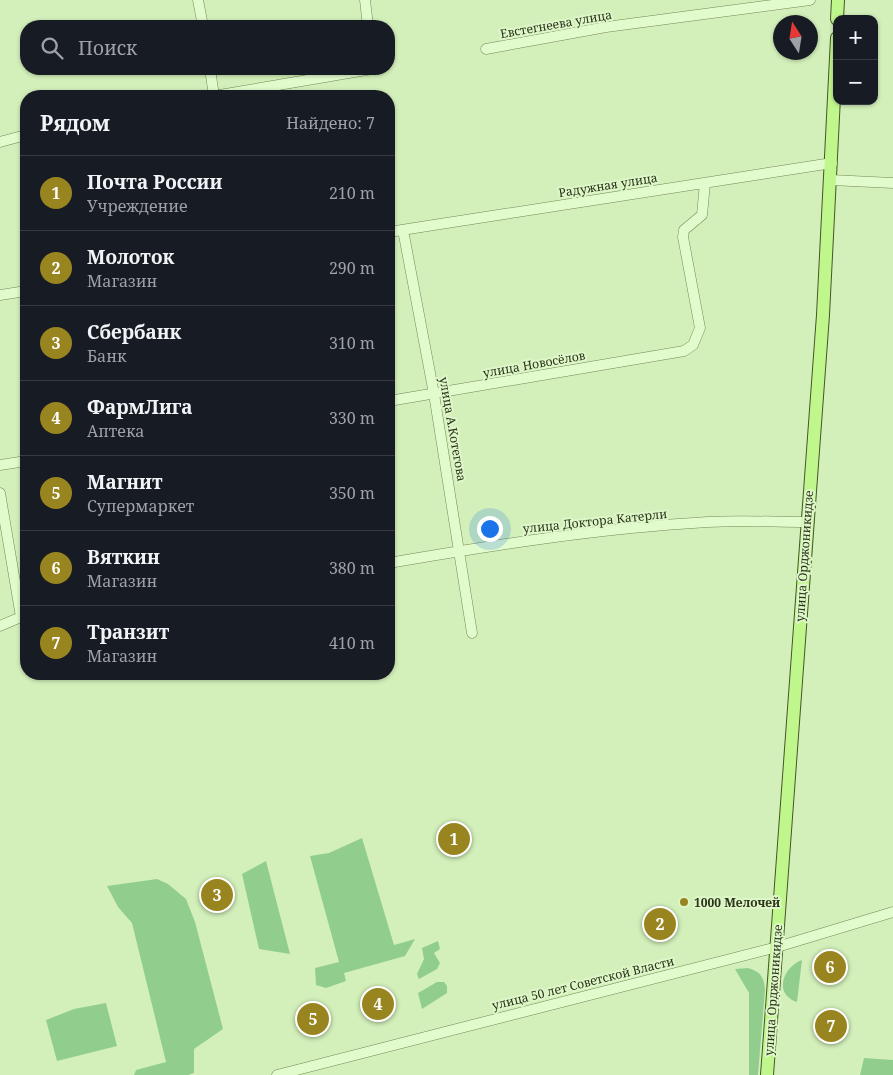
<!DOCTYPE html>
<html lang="ru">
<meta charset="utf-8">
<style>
:root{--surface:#171b24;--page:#242831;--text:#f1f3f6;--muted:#9ea1a6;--line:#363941;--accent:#998520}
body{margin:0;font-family:"Noto Serif",serif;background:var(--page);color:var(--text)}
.controls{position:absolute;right:15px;top:15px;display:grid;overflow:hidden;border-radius:10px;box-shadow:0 1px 4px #0004}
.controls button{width:45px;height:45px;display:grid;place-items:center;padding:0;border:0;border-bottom:1px solid var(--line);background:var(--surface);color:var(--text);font:25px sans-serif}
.compass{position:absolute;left:773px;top:15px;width:45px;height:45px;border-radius:50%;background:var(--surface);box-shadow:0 1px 4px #0004;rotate:348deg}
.you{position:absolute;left:489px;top:528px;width:18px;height:18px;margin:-12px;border:4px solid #fff;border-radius:50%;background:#1a73e8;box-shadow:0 0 0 8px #1a73e833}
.badge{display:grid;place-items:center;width:32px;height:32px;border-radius:50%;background:var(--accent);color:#fff;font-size:16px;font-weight:700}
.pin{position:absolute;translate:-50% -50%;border:2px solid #fff;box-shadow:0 1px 5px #0006}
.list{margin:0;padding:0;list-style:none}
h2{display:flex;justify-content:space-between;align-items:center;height:65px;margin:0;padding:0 20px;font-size:21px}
h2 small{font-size:16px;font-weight:400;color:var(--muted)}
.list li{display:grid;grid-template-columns:32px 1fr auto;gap:15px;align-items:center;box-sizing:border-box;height:75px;padding:0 20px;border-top:1px solid var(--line)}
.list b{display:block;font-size:19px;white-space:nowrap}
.list p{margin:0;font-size:16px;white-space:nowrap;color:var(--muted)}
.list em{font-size:16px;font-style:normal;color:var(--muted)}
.icon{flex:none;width:28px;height:28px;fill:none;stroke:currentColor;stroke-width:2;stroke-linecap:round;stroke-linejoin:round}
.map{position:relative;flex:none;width:893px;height:1075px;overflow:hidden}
.search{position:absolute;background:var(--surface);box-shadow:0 1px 4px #0004;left:20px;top:20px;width:375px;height:55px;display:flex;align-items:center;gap:12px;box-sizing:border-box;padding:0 18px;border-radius:20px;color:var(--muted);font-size:19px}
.panel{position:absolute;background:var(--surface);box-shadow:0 1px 4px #0004;left:20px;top:90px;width:375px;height:590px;border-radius:20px}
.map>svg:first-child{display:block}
.green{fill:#91ce8e}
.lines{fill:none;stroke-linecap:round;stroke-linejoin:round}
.minor-casing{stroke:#748753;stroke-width:11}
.major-casing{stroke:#475429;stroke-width:14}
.minor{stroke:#e2fbcd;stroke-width:10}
.major{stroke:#c0f78d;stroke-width:12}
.poi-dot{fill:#998520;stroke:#def7c9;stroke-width:2}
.labels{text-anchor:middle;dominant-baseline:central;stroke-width:4;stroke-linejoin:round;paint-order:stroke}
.street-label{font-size:12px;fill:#2c351a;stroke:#def7c9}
.poi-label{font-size:12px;font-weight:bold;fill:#2c351a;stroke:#def7c9;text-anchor:start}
</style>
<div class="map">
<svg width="893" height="1075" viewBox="0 0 893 1075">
<rect width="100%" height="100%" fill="#d3f0ba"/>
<path class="green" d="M362,838L394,945L415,939L405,956L344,973L346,981L326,988L316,985L315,968L339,962L310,856L329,853Z
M266,861L290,954L259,949L242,874Z
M157,879L168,884L186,899L195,922L223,1029L194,1049V1073L188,1075H134L136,1070L166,1062L132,923L118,907L107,886Z
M438,941L440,949L434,953L440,963L437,969L419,979L417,974L424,959L422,948Z
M802,960L797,1002C773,994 783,967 802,960Z
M748,968C761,972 764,977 765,990L758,1075H749V993L735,969Z
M437,982H444L447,986V993L422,1009L418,993Z
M106,1003L117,1046L57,1061L46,1020L74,1009Z
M864,1058L893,1060V1075H860Z"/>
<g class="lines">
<g class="minor-casing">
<path id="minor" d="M198,0L203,26
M365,0L368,26
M486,49L606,27L810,0
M210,69L214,96
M214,96L372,69
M0,142L26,135
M831,180L893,183
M403,230L434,394L472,633
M389,232L832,163
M0,295L26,291
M389,401L684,351L693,345L700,328L683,237L684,230L702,215L705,183
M0,465L26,461
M0,493L21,617
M389,563C494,545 601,528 708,522C740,520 774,522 806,522
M0,626L21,617
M277,1075L777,947L893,912"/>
</g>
<g class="major-casing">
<path id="major" d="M837,19L838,0
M767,1075L823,315L837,38"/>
</g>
<use href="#minor" class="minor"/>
<use href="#major" class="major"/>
</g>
<circle class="poi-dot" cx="684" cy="902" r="5"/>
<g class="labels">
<g class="street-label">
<text transform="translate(556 24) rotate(-10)">Евстегнеева улица</text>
<text transform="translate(608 185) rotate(-9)">Радужная улица</text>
<text transform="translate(534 364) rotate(-10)">улица Новосёлов</text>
<text transform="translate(453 429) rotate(80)">улица А.Котегова</text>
<text transform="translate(595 521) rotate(-6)">улица Доктора Катерли</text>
<text transform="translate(804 556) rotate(-86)">улица Орджоникидзе</text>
<text transform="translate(583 983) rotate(-14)">улица 50 лет Советской Власти</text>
<text transform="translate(773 990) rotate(-86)">улица Орджоникидзе</text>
</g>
<g class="poi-label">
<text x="694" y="902">1000 Мелочей</text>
</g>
</g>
</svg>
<div class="controls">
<button>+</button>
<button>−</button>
</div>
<svg class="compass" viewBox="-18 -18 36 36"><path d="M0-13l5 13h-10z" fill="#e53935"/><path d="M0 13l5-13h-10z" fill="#9ea1a6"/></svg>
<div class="you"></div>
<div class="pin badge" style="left:454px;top:839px">1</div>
<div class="pin badge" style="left:660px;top:924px">2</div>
<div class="pin badge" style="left:217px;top:895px">3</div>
<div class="pin badge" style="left:378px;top:1004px">4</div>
<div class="pin badge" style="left:313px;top:1019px">5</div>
<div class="pin badge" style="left:830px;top:967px">6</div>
<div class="pin badge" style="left:831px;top:1026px">7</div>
<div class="search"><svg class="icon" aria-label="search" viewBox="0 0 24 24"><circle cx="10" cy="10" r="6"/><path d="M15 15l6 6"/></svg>Поиск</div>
<section class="panel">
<h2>Рядом<small>Найдено: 7</small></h2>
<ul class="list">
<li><span class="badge">1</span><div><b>Почта России</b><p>Учреждение</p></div><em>210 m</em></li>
<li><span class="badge">2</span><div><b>Молоток</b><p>Магазин</p></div><em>290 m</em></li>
<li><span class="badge">3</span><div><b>Сбербанк</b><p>Банк</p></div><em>310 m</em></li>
<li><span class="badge">4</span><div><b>ФармЛига</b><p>Аптека</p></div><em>330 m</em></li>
<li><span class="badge">5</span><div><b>Магнит</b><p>Супермаркет</p></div><em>350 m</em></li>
<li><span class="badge">6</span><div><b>Вяткин</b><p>Магазин</p></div><em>380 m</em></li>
<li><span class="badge">7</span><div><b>Транзит</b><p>Магазин</p></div><em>410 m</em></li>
</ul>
</section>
</div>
